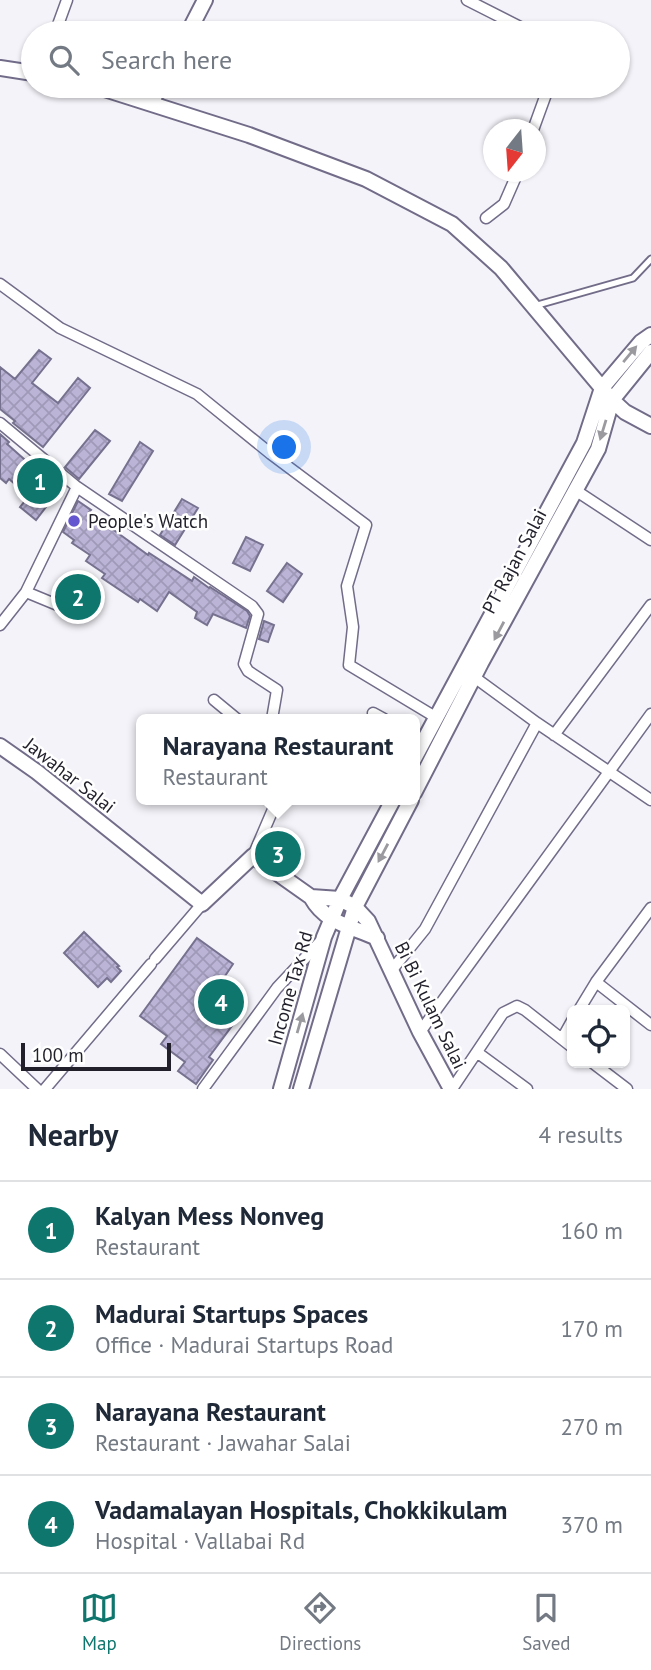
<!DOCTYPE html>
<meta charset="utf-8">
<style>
:root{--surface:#fff;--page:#f2f2f3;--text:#1f2937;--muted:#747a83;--line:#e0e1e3;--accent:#0f766e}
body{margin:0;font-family:"PT Sans",sans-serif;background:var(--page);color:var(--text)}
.controls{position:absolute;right:21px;bottom:21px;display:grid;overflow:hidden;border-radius:10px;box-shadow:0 2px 5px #0004}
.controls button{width:63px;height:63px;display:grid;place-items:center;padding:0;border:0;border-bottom:2px solid var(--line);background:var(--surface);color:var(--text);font:35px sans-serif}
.compass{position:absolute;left:483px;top:119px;width:63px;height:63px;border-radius:50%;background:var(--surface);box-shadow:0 2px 5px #0004;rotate:197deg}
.scale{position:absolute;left:21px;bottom:18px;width:150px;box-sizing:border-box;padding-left:7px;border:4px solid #211f2a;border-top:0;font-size:19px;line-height:24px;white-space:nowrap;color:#211f2a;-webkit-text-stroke:5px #fff;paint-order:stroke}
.you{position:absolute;left:285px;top:448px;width:24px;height:24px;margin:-18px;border:5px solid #fff;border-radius:50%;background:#1a73e8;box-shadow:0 0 0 10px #1a73e833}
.badge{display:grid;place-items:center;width:46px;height:46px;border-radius:50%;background:var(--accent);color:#fff;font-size:23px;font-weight:700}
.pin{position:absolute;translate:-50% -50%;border:4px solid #fff;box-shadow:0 2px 7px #0006}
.popup{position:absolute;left:136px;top:714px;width:284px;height:91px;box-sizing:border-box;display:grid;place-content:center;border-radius:10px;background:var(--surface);filter:drop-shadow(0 2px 5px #0005);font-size:23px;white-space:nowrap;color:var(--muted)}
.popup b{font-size:26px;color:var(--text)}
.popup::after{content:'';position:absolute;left:50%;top:100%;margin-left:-14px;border:14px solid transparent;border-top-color:var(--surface)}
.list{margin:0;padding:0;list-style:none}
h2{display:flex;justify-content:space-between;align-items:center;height:91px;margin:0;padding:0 28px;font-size:30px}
h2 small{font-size:23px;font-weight:400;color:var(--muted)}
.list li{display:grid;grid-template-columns:46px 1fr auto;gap:21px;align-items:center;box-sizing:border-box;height:98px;padding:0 28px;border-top:2px solid var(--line)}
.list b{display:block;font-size:26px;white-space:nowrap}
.list p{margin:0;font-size:23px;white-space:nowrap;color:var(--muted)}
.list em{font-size:23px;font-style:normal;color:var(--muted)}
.icon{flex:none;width:38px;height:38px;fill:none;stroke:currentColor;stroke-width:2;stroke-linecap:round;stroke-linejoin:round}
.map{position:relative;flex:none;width:651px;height:1089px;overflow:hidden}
.search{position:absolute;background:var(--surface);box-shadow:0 2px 5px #0004;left:21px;right:21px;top:21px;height:77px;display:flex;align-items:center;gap:18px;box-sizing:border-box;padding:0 24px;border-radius:38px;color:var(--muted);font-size:26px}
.sheet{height:483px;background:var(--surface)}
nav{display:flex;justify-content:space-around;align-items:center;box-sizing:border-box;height:98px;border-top:2px solid var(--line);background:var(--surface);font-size:19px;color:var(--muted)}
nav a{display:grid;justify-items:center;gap:4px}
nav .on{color:var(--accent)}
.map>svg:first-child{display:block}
.building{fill:url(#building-cross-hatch);stroke:#76718e;stroke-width:2}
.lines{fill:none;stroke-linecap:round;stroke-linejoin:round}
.lane-casing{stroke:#726c89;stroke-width:9}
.street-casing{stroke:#726c89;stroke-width:13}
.secondary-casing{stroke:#726c89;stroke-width:18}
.lane{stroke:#fff;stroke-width:5}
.street{stroke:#fff;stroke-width:10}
.secondary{stroke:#fff;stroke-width:14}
.oneway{fill:#9b9a9f}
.poi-dot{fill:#6356cf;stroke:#fff;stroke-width:2.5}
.labels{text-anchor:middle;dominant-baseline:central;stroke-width:5;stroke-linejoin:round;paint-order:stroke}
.poi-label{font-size:19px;fill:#211f2a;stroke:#fff;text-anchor:start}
.street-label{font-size:19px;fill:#211f2a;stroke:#fff}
</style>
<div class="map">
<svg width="651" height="1089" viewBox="0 0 651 1089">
<defs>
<pattern id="building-cross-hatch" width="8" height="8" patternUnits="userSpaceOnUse" patternTransform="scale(1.75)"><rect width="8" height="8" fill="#bbb4d6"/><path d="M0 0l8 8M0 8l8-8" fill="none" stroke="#a09ab8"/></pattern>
</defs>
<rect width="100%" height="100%" fill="#f4f3f9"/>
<path class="building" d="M39,350L51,359L32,383L58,403L78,378L90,388L43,447L13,423L15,421L0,409V367L15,379Z
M95,430L110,441L79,479L65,467Z
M0,434L9,442L7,444L59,490L36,520L20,507L29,496L9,479L6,483L0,478Z
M140,442L153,451L122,501L109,494Z
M182,499L198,508L175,545L160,535Z
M78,501L91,510L89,512L148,555L149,553L192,581L194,577L209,588L210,587L247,611L250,616L246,628L213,614L207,625L195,618L197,612L169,592L157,611L140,599L138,602L102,578L105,574L86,561L90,555L72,543L74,540L63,532Z
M246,537L263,545L250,571L233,563Z
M287,563L302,574L283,602L267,591Z
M78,587L94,597L85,610L69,602Z
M264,621L274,625L268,642L259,639Z
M84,932L119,966L117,967L121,971L111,982L107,978L98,987L64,953Z
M197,938L233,964L221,982L245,999L238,1008L243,1011L209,1057L213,1060L196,1084L178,1071L185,1062L161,1044L167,1036L140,1016Z"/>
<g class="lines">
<g class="lane-casing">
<path id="lane" d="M534,306L633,278L651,259"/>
</g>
<g class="street-casing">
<path id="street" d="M467,0L532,33
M55,33L67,0
M533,130L549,86
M486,218L504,204L518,172
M0,284L60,328L197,394L271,454L366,525L347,586L353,627L349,665L437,718
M0,423L77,487L252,606L258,614L244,664L248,671L277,690L272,719
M575,490L651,540
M26,592L72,611
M0,625L26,592L77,487
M470,674L537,723L651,800
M214,700L237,719
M373,713L384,719
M554,735L651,605
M253,856L277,800
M155,959L202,904
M391,971L425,929L537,723
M596,982L651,1025
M579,1010L596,982L651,908
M420,1032L651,714
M562,1039L572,1021
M478,1053L527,1089
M0,1054L37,1089
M593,1063L627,1089
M45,1089L151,964
M203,1089L277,988L320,942
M452,1089L503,1013L517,1006L525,1010L572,1047"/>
</g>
<g class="secondary-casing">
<path id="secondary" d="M188,33L205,0
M0,68L33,73
M95,86L249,135L366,179L452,224L501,268L612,400L625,412L651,426
M151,103L160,86
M0,746L37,772L202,904L253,856L311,897L340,899L355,907L368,921L420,1032L451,1089
M414,759L584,443L602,388L641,342L651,335
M414,793L481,663L598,449L612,400L651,352
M311,897C326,924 351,926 377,938
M281,1089L324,937L340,899L393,800
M301,1089L355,907L411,800"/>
</g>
<use href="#lane" class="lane"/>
<use href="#street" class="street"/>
<use href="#secondary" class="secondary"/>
</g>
<defs><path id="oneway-solid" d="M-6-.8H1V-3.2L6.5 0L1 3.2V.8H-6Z" transform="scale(1.75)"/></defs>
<g class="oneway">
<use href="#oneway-solid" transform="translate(630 354) rotate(-50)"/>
<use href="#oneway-solid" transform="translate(603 430) rotate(107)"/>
<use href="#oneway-solid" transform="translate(499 631) rotate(118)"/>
<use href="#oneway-solid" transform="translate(383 853) rotate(118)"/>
<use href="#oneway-solid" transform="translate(300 1023) rotate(-74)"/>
</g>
<circle class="poi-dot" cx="74" cy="521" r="7"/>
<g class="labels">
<g class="poi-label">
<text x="88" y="521">People's Watch</text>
</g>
<g class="street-label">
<text transform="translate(514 561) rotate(-62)">PT Rajan Salai</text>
<text transform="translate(70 775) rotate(38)">Jawahar Salai</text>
<text transform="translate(290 988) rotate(-74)">Income Tax Rd</text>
<text transform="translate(431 1005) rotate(64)">Bi Bi Kulam Salai</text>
</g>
</g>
</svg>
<div class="controls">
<button><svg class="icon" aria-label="locate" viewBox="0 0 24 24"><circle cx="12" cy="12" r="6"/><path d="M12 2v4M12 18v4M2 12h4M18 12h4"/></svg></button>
</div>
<svg class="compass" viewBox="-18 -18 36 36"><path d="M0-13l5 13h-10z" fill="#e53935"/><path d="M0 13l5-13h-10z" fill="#747a83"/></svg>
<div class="scale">100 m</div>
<div class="you"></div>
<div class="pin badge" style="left:40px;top:481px">1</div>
<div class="pin badge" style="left:78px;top:597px">2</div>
<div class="pin badge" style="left:278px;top:854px">3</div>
<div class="popup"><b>Narayana Restaurant</b>Restaurant</div>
<div class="pin badge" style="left:221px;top:1002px">4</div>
<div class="search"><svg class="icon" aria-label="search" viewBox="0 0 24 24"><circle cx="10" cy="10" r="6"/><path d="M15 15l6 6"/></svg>Search here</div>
</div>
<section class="sheet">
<h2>Nearby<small>4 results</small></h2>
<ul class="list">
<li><span class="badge">1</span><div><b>Kalyan Mess Nonveg</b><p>Restaurant</p></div><em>160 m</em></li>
<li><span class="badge">2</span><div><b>Madurai Startups Spaces</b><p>Office · Madurai Startups Road</p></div><em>170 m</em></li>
<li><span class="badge">3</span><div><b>Narayana Restaurant</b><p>Restaurant · Jawahar Salai</p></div><em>270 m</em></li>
<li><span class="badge">4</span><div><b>Vadamalayan Hospitals, Chokkikulam</b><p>Hospital · Vallabai Rd</p></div><em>370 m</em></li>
</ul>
</section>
<nav>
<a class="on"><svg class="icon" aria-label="map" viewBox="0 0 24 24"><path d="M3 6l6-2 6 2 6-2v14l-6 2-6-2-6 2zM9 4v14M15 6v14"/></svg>Map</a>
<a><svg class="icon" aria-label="directions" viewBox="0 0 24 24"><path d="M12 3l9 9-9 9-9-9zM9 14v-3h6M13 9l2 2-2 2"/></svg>Directions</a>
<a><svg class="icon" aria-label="saved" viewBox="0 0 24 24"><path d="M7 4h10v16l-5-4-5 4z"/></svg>Saved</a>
</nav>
